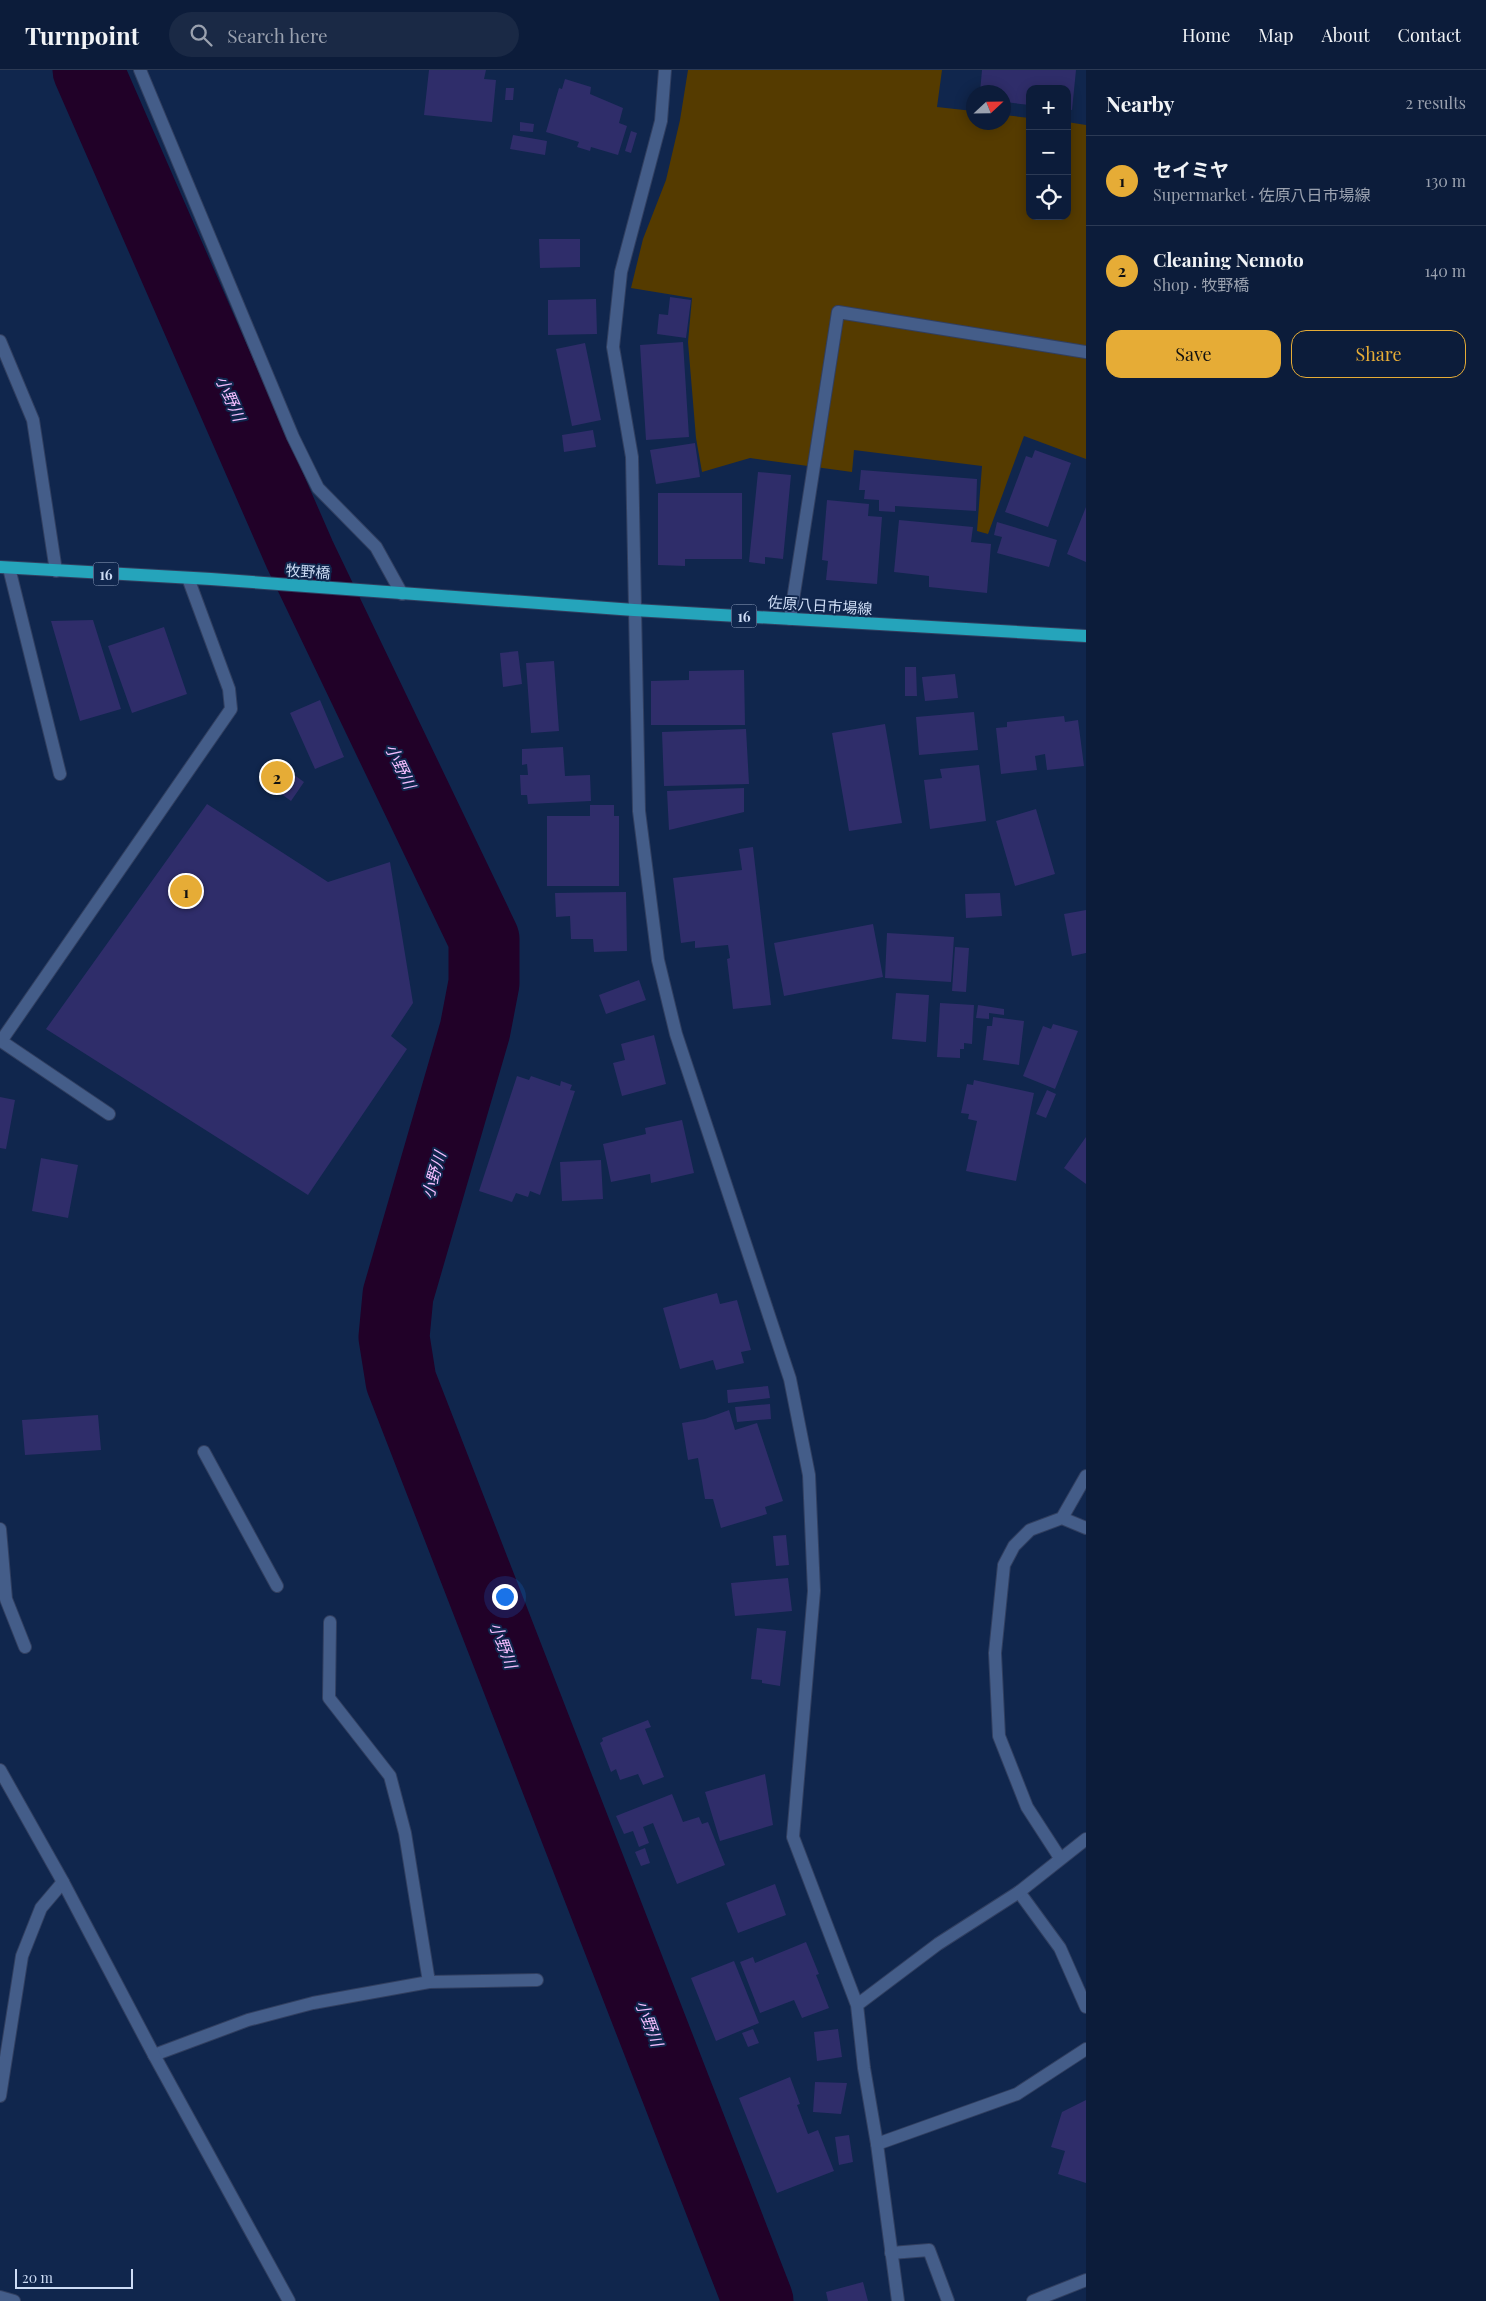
<!DOCTYPE html>
<meta charset="utf-8">
<style>
:root{--surface:#0c1c3a;--page:#1a2945;--text:#f1f3f6;--muted:#9aa1af;--line:#2c3a54;--accent:#e6ac36}
body{margin:0;font-family:"Playfair Display","Noto Sans JP",serif;background:var(--page);color:var(--text)}
.controls{position:absolute;right:15px;top:15px;display:grid;overflow:hidden;border-radius:10px;box-shadow:0 2px 12px #0003}
.controls button{width:45px;height:45px;display:grid;place-items:center;padding:0;border:0;border-bottom:1px solid var(--line);background:var(--surface);color:var(--text);font:25px sans-serif}
.compass{position:absolute;left:966px;top:15px;width:45px;height:45px;border-radius:50%;background:var(--surface);box-shadow:0 2px 12px #0003;rotate:68deg}
.scale{position:absolute;left:15px;bottom:12px;width:118px;box-sizing:border-box;padding-left:5px;border:2px solid #cddcf5;border-top:0;font-size:14px;line-height:18px;white-space:nowrap;color:#cddcf5;-webkit-text-stroke:4px #10264d;paint-order:stroke}
.you{position:absolute;left:504px;top:1526px;width:18px;height:18px;margin:-12px;border:4px solid #fff;border-radius:50%;background:#1a73e8;box-shadow:0 0 0 8px #1a73e833}
.badge{display:grid;place-items:center;width:32px;height:32px;border-radius:50%;background:var(--accent);color:#111;font-size:16px;font-weight:700}
.pin{position:absolute;translate:-50% -50%;border:2px solid #fff;box-shadow:0 1px 5px #0006}
.list{margin:0;padding:0;list-style:none}
h2{display:flex;justify-content:space-between;align-items:center;height:65px;margin:0;padding:0 20px;font-size:21px}
h2 small{font-size:16px;font-weight:400;color:var(--muted)}
.list li{display:grid;grid-template-columns:32px 1fr auto;gap:15px;align-items:center;box-sizing:border-box;height:90px;padding:0 20px;border-top:1px solid var(--line)}
.list b{display:block;font-size:19px;white-space:nowrap}
.list p{margin:0;font-size:16px;white-space:nowrap;color:var(--muted)}
.list em{font-size:16px;font-style:normal;color:var(--muted)}
.actions{display:flex;gap:10px;padding:15px 20px}
.actions a{flex:1;padding:11px 0;border:1px solid var(--accent);border-radius:15px;text-align:center;font-size:18px;color:var(--accent)}
.actions .main{background:var(--accent);color:#111}
.icon{flex:none;width:28px;height:28px;fill:none;stroke:currentColor;stroke-width:2;stroke-linecap:round;stroke-linejoin:round}
.map{position:relative;flex:none;width:1086px;height:2231px;overflow:hidden}
header{display:flex;align-items:center;gap:30px;box-sizing:border-box;height:70px;padding:0 25px;background:var(--surface);border-bottom:1px solid var(--line)}
header strong{font-size:24px}
nav{display:flex;gap:28px;margin-inline-start:auto;font-size:18px}
.search{width:350px;height:45px;background:var(--page);display:flex;align-items:center;gap:12px;box-sizing:border-box;padding:0 18px;border-radius:28px;color:var(--muted);font-size:19px}
main{display:flex}
aside{flex:1;background:var(--surface)}
.map>svg:first-child{display:block}
.green{fill:#553b00}
.lines{fill:none;stroke-linecap:round;stroke-linejoin:round}
.river{stroke:#210128;stroke-width:71}
.building{fill:#2f2d6a}
.lane-casing{stroke:#313f60;stroke-width:14}
.street-casing{stroke:#313f60;stroke-width:14}
.secondary-casing{stroke:#313f60;stroke-width:14}
.primary-casing{stroke:#313f60;stroke-width:14}
.lane{stroke:#445d89;stroke-width:12}
.street{stroke:#445d89;stroke-width:12}
.secondary{stroke:#445d89;stroke-width:12}
.primary{stroke:#25a4bb;stroke-width:12}
.labels{text-anchor:middle;dominant-baseline:central;stroke-width:4;stroke-linejoin:round;paint-order:stroke}
.shield{fill:#10264d;stroke:#94a5c3;stroke-width:1}
.shield-label{font-size:14px;font-weight:bold;fill:#cddcf5}
.street-label{font-size:15px;fill:#cddcf5;stroke:#10264d}
.water-label{font-size:16px;font-style:italic;fill:#f3bdfe;stroke:#10264d}
</style>
<header>
<strong>Turnpoint</strong>
<div class="search"><svg class="icon" aria-label="search" viewBox="0 0 24 24"><circle cx="10" cy="10" r="6"/><path d="M15 15l6 6"/></svg>Search here</div>
<nav><a>Home</a><a>Map</a><a>About</a><a>Contact</a></nav>
</header>
<main>
<div class="map">
<svg width="1086" height="2231" viewBox="0 0 1086 2231">
<rect width="100%" height="100%" fill="#10264d"/>
<path class="green" d="M688,0H942L937,37L973,41L974,52H1004V45L1030,48V146H1067V52L1086,55V389L1024,366L988,464L977,461L982,396L854,380L852,402L750,388L702,402L696,368L688,272L692,228L631,218L643,169L666,110L680,50Z"/>
<g class="lines">
<path class="river" d="M88,0L300,485L484,869V913L475,960L398,1225L394,1267L401,1311L758,2231"/>
</g>
<path class="building" d="M429,0H486L484,9L496,10L492,52L424,45Z
M982,0H1076L1072,40L1067,39V19H1030V35L1004,32V22H980Z
M565,9L591,17L590,24L623,38L619,53L627,56L618,85L591,77L590,81L577,77L579,72L546,62L559,18L562,19Z
M506,18H514L513,30H505Z
M520,52L534,54L533,62L520,61Z
M631,61L637,63L631,83L625,81Z
M513,65L547,71L545,85L510,79Z
M539,169H580V197L540,198Z
M670,227L691,230L686,268L657,264L659,244L668,245Z
M596,229L597,264L548,265V230Z
M683,272L689,367L646,370L640,275Z
M585,273L601,350L572,356L556,279Z
M593,360L596,377L564,382L562,365Z
M695,373L700,407L656,414L650,380Z
M1035,380L1071,393L1048,457L1005,442L1026,386L1032,388Z
M861,400L977,409L976,441L895,436V442L879,441V430L864,429L865,420H859Z
M758,402L791,405L783,489L765,487V494L749,492Z
M658,423H742V489H685V496L658,495Z
M827,430L869,434L868,446L882,447L877,514L826,510L828,491L822,490Z
M1086,437V492L1067,484Z
M899,450L973,457L971,472L991,474L987,523L929,517V506L894,502Z
M997,452L1057,470L1049,497L997,483L1002,467L994,465Z
M93,550L121,639L80,651L51,551Z
M164,557L187,624L132,643L108,576Z
M518,581L522,614L503,617L500,583Z
M554,591L559,661L531,663L526,593Z
M905,597H916L917,626H905Z
M744,600L745,655H651V611L689,610V601Z
M955,604L958,628L925,631L922,607Z
M320,630L344,687L315,699L290,643Z
M974,642L978,680L919,685L916,647Z
M1064,646L1065,652L1078,650L1084,696L1047,700L1045,684L1035,686L1037,700L1001,704L996,658L1007,657V652Z
M885,654L902,753L849,761L832,663Z
M746,659L749,714L664,716L662,662Z
M563,677L565,706L590,705L591,731L528,734L527,725H521L520,705H528L527,694L522,695V679Z
M275,691L304,712L291,731L262,710Z
M979,695L986,751L930,759L924,710L942,708L940,699Z
M744,718V742L669,760L667,721Z
M207,734L328,812L390,792L413,933L391,966L407,979L308,1125L46,959Z
M590,735H614V746H619V816H547V746H590Z
M1036,739L1055,804L1015,816L996,751Z
M753,777L771,935L733,939L727,889L730,888L728,875L695,878V871L681,873L673,808L742,800L739,779Z
M626,822L627,881L594,882L593,869H571L570,846L556,847L555,823Z
M1000,823L1002,846L966,848L965,824Z
M1086,840V883L1072,886L1064,844Z
M873,854L883,907L784,926L774,873Z
M887,863L954,867L951,912L885,908Z
M955,877L969,878L966,922L952,921Z
M639,910L646,930L606,944L599,925Z
M896,923L929,925L926,972L892,969Z
M940,933L974,935L972,974L964,973V979H960V988L937,987Z
M978,935L1004,939V945L989,943V949L976,948Z
M993,947L1024,951L1019,995L983,990L987,956H992Z
M1053,954L1078,961L1055,1019L1023,1006L1043,956L1051,959Z
M654,965L666,1014L622,1026L613,993L625,990L621,974Z
M517,1006L529,1010L531,1006L560,1016L561,1011L572,1015L570,1020L575,1021L540,1125L530,1121L528,1127L516,1123L512,1132L479,1121Z
M974,1010L1034,1023L1016,1111L966,1101L977,1051L968,1049L969,1044L961,1043L967,1014L973,1015Z
M1047,1020L1056,1024L1046,1048L1036,1044Z
M0,1027L15,1030L6,1079L0,1078Z
M682,1050L694,1103L651,1113L650,1104L611,1112L603,1074L646,1064L645,1058Z
M1086,1067V1114L1064,1098Z
M41,1088L78,1095L68,1148L32,1141Z
M601,1090L603,1129L562,1131L560,1092Z
M717,1223L720,1234L737,1230L751,1280L741,1282L744,1293L716,1300L713,1290L680,1299L663,1238Z
M768,1316L770,1328L728,1333L727,1320Z
M770,1334L771,1349L737,1352L735,1337Z
M729,1340L735,1360L757,1353L783,1431L765,1437L767,1444L721,1458L713,1429H705L698,1388L688,1390L682,1353L705,1349Z
M98,1345L101,1380L25,1385L22,1350Z
M786,1465L789,1495L776,1496L773,1466Z
M788,1508L792,1541L735,1546L731,1513Z
M757,1558L786,1561L780,1616L762,1613V1610L751,1609Z
M648,1650L651,1657L645,1659L664,1707L643,1715L638,1704L620,1710L616,1699L611,1702L600,1673L603,1671L602,1668Z
M765,1704L773,1755L720,1771L705,1722Z
M672,1724L683,1752L699,1747L702,1754L708,1752L725,1795L677,1814L653,1753L643,1757L649,1773L639,1777L633,1761L624,1764L616,1746Z
M645,1778L650,1793L641,1796L635,1782Z
M775,1814L786,1845L738,1863L726,1833Z
M806,1872L819,1904L816,1905L829,1938L802,1948L794,1930L760,1943L740,1892L753,1887L755,1893Z
M734,1891L759,1953L716,1971L691,1908Z
M753,1959L759,1973L748,1977L742,1963Z
M838,1959L842,1987L817,1991L814,1962Z
M790,2007L800,2034L797,2035L808,2064L818,2060L834,2101L777,2123L739,2028Z
M815,2012L847,2013L841,2044L813,2042Z
M1086,2030V2113L1058,2104L1065,2081L1051,2077L1062,2042Z
M849,2065L853,2092L839,2095L835,2067Z
M863,2212L868,2231H828L826,2222Z"/>
<g class="lines">
<g class="lane-casing">
<path id="lane" d="M9,498L60,704
M109,1044L1,971L231,639L229,619L188,508
M204,1382L277,1516
M0,1459L6,1529L25,1577
M1019,1822L1060,1878L1086,1937
M877,2074L1017,2024L1086,1979
M891,2183L929,2180L948,2231
M1033,2231L1086,2210"/>
</g>
<g class="street-casing">
<path id="street" d="M140,0L293,367L318,418L376,477L402,524
M665,0L661,51L621,202L613,277L632,387L639,741L658,890L676,964L790,1309L809,1405L814,1521L793,1767L857,1935L864,1998L877,2074L898,2231
M0,271L33,350L56,501
M790,549L838,242L1086,282
M1062,1448L1086,1458
M330,1552L329,1628L390,1706L405,1763L429,1912
M1060,1788L1027,1737L999,1666L995,1583L1004,1495L1014,1476L1030,1460L1062,1448L1086,1406
M857,1935L938,1874L1019,1822L1086,1769
M154,1985L248,1950L313,1933L429,1912L537,1910
M0,2026L22,1886L41,1838L63,1812
M0,2227L14,2231"/>
</g>
<g class="secondary-casing">
<path id="secondary" d="M0,1700L63,1812L154,1985L289,2231"/>
</g>
<g class="primary-casing">
<path id="primary" d="M0,497L211,509L634,540L1086,566"/>
</g>
<use href="#lane" class="lane"/>
<use href="#street" class="street"/>
<use href="#secondary" class="secondary"/>
<use href="#primary" class="primary"/>
</g>
<g class="labels">
<g class="shield">
<rect x="93.5" y="492.5" width="25" height="23" rx="4"/>
<rect x="731.5" y="534.5" width="25" height="23" rx="4"/>
</g>
<g class="shield-label">
<text x="106" y="504">16</text>
<text x="744" y="546">16</text>
</g>
<g class="street-label">
<text transform="translate(308 501) rotate(4)">牧野橋</text>
<text transform="translate(820 535) rotate(4)">佐原八日市場線</text>
</g>
<g class="water-label">
<text transform="translate(231 328) rotate(66)">小野川</text>
<text transform="translate(401 696) rotate(64)">小野川</text>
<text transform="translate(433 1105) rotate(-74)">小野川</text>
<text transform="translate(504 1575) rotate(69)">小野川</text>
<text transform="translate(650 1953) rotate(69)">小野川</text>
</g>
</g>
</svg>
<div class="controls">
<button>+</button>
<button>−</button>
<button><svg class="icon" aria-label="locate" viewBox="0 0 24 24"><circle cx="12" cy="12" r="6"/><path d="M12 2v4M12 18v4M2 12h4M18 12h4"/></svg></button>
</div>
<svg class="compass" viewBox="-18 -18 36 36"><path d="M0-13l5 13h-10z" fill="#e53935"/><path d="M0 13l5-13h-10z" fill="#9aa1af"/></svg>
<div class="scale">20 m</div>
<div class="you"></div>
<div class="pin badge" style="left:186px;top:821px">1</div>
<div class="pin badge" style="left:277px;top:707px">2</div>
</div>
<aside>
<h2>Nearby<small>2 results</small></h2>
<ul class="list">
<li><span class="badge">1</span><div><b>セイミヤ</b><p>Supermarket · 佐原八日市場線</p></div><em>130 m</em></li>
<li><span class="badge">2</span><div><b>Cleaning Nemoto</b><p>Shop · 牧野橋</p></div><em>140 m</em></li>
</ul>
<div class="actions"><a class="main">Save</a><a>Share</a></div>
</aside>
</main>
